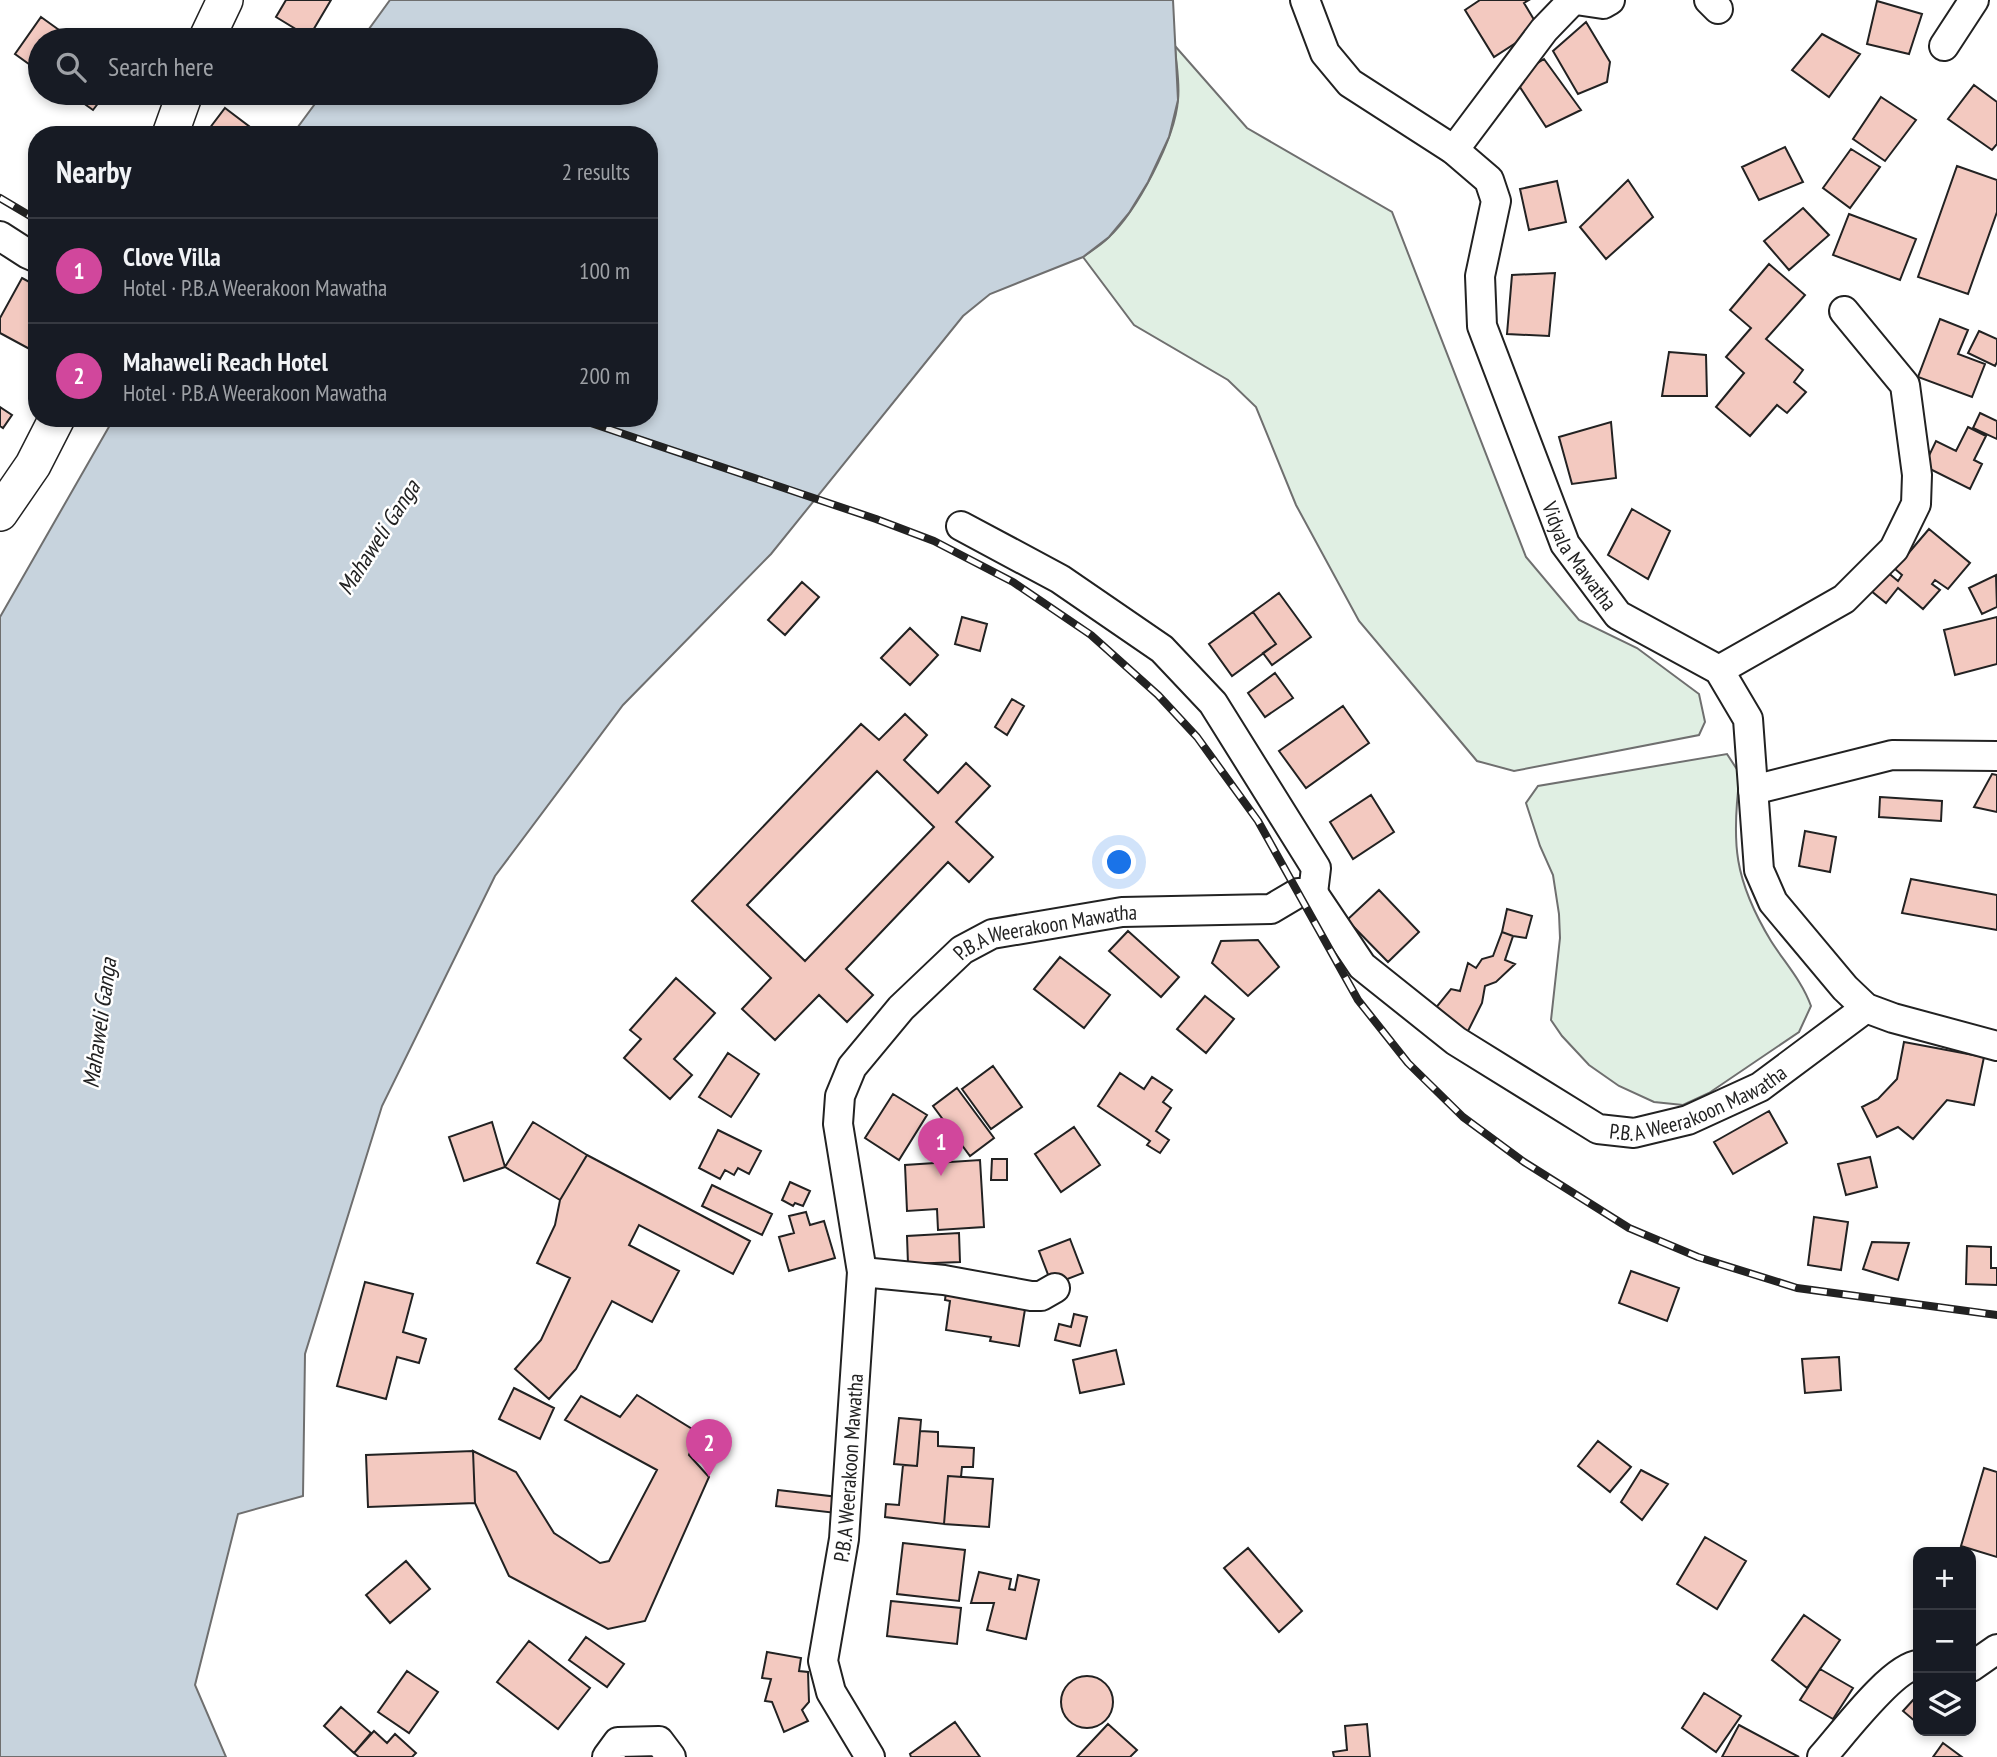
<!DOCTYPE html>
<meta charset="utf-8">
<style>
:root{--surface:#171b24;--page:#242831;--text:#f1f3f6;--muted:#9ea1a6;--line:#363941;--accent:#c62828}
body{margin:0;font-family:"PT Sans Narrow",sans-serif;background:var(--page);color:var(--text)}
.controls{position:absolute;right:21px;bottom:21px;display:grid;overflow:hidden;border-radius:14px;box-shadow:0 4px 10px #0003}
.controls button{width:63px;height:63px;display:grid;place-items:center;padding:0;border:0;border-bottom:2px solid var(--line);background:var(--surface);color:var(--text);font:35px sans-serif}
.you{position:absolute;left:1120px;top:863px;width:24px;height:24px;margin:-18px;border:5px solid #fff;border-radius:50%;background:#1a73e8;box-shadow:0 0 0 10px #1a73e833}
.badge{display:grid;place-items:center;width:46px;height:46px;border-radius:50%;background:var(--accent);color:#fff;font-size:23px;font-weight:700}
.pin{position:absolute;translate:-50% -58px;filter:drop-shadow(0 2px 4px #0008)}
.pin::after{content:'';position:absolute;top:37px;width:24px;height:21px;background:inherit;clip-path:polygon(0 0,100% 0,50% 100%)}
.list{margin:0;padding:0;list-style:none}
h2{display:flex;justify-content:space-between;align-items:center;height:91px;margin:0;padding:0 28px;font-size:30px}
h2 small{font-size:23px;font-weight:400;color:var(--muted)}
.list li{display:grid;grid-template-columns:46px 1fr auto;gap:21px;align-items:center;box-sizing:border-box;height:105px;padding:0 28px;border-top:2px solid var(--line)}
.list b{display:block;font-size:26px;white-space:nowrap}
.list p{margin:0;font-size:23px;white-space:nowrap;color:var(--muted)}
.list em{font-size:23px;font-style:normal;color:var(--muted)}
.icon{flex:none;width:38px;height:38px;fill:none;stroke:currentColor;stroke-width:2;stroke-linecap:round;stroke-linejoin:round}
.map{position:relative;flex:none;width:1997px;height:1757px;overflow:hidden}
.search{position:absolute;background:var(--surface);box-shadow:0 4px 10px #0003;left:28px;top:28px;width:630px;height:77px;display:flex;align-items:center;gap:18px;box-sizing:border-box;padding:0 24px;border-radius:38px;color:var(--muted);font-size:26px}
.panel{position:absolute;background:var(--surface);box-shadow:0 4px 10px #0003;left:28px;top:126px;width:630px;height:301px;border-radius:28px}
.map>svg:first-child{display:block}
.green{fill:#e0efe3;stroke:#6f6f6f;stroke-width:2}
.water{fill:#c7d3dd;stroke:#6f6f6f;stroke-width:2}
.building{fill:#f3c9c0;stroke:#222;stroke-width:2;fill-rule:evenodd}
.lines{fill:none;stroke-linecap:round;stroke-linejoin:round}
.minor-casing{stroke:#222;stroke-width:32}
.major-casing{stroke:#222;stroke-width:38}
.minor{stroke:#fff;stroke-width:28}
.major{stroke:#fff;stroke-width:35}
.rail-casing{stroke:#222;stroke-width:8}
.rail{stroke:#fff;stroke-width:5;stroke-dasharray:16;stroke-linecap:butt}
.labels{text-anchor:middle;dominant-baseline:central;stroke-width:5;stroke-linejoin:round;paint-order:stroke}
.street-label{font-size:21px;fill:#222;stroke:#fff}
.water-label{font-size:23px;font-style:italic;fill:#222;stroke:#fff}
</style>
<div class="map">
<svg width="1997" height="1757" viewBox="0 0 1997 1757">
<rect width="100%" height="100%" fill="#fff"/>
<path class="green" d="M1175,46L1247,128L1392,212L1526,557L1579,620L1637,648L1699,694L1705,722L1699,735L1514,771L1477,761L1359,621L1296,505L1256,407L1228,380L1134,325L1083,257C1091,251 1101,245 1108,238C1137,211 1175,139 1178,100C1180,83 1176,63 1175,46Z
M1727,754L1740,774C1731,843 1734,880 1771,941C1785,963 1802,981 1811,1006L1799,1032L1709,1093L1683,1105L1654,1102L1619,1086L1589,1065L1562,1036L1551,1020L1560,938L1559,914L1553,875L1540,846L1526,803L1538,786Z"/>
<path class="water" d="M390,0H1173L1178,100L1169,137L1148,182L1129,213L1109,237L1083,257L990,294L963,316L771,554L623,705L495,876L382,1106L305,1354L303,1496L238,1514L195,1685L226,1757H0V617L114,418H649V135H292L323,93H646V40H361Z"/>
<path class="building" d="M286,0H331L309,37L276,17Z
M1480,0H1529L1524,3L1539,28L1494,57L1465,10Z
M1877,1L1922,14L1909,54L1867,44Z
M41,17L73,40H40V72L15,54Z
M1586,22L1610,62L1607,82L1578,94L1553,51Z
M1822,34L1860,54L1829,97L1792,70Z
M1544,59L1581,110L1546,127L1514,78Z
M1974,85L1997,102V144L1992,150L1948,119Z
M69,93H106L93,110Z
M228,93H242L236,100Z
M1881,97L1916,120L1885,161L1853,139Z
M225,108L250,127L243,135H216L209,129Z
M1785,147L1803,182L1759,200L1742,167Z
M1851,149L1880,167L1850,208L1823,188Z
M1957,166L1997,180V212L1968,294L1918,277Z
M1628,180L1653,217L1606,259L1580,227Z
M1557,181L1566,222L1529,230L1520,189Z
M1803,208L1829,235L1789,270L1764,241Z
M1849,214L1916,239L1900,280L1833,255Z
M1769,264L1805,295L1766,339L1803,370L1794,382L1806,392L1787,413L1777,405L1750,436L1716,407L1744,373L1726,357L1751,328L1730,310Z
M1555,273L1549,336L1507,334L1512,275Z
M22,278L37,286V353L0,333V318Z
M1940,319L1968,330L1958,354L1985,364L1972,397L1918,377Z
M1979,331L1997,339V362L1995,366L1968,353Z
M1669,352L1706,355L1707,396H1662Z
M0,407L12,415L3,428L0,426Z
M1980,413L1997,421V439L1973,428Z
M1611,422L1616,478L1572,484L1559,437Z
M1968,427L1986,436L1974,460L1982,464L1970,489L1924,466L1936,441L1956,451Z
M1632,509L1670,531L1648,579L1608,555Z
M1929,529L1970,563L1948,589L1935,580L1932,584L1940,590L1923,609L1898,588L1886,603L1870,590L1886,571L1898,581L1902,575L1895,569Z
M1996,575L1997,607L1982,614L1969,588Z
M802,582L819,597L785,635L768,620Z
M1279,593L1311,637L1272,665L1263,653L1276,644L1253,612Z
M1253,612L1276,644L1232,676L1209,644Z
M962,617L987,624L980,651L955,644Z
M1997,617V664L1955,675L1944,630Z
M910,628L938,655L910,685L881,658Z
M1275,673L1293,698L1265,717L1248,693Z
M1012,699L1024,706L1007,735L995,727Z
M1343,706L1369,743L1306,788L1279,751Z
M905,714L927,735L904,760L938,793L966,763L990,786L956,822L993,857L969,882L948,862L846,969L873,995L847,1022L819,995L775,1040L742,1009L771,978L692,901L861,724L879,740ZM877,771L934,827L805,961L747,905Z
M1992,774L1997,775V812L1974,807Z
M1371,795L1394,832L1353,859L1330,822Z
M1880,797L1942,801L1941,821L1879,817Z
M1805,831L1836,837L1830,872L1799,866Z
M1911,879L1997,895V930L1902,913Z
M1379,890L1419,932L1388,962L1347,920Z
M1507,909L1532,916L1526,938L1513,936L1502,932Z
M1128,931L1179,977L1161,997L1109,951Z
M1502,932L1513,936L1505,960L1515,964L1496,982L1485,986L1482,1003L1466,1035L1434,1010L1451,989L1460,991L1468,963L1476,968L1482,959L1493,956Z
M1258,940L1279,967L1248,996L1212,963L1221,941Z
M1060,957L1110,995L1084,1028L1034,989Z
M676,978L715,1013L674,1059L692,1075L670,1099L624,1058L641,1039L630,1030Z
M1205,996L1234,1019L1206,1053L1177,1029Z
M1904,1042L1984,1057L1974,1105L1947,1100L1913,1139L1898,1127L1877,1137L1862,1107L1878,1099L1897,1079Z
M728,1053L759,1074L731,1117L699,1097Z
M993,1066L1022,1107L991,1129L962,1089Z
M1120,1073L1144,1089L1152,1077L1172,1090L1163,1102L1171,1108L1156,1131L1169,1140L1160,1153L1147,1145L1150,1141L1098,1106Z
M957,1088L994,1138L970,1156L933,1106Z
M893,1094L927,1115L899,1160L865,1138Z
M1769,1111L1787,1143L1733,1174L1714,1142Z
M492,1122L505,1167L464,1181L449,1137Z
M533,1122L587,1155L560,1200L505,1167Z
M1074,1127L1100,1165L1061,1192L1035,1154Z
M718,1130L761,1151L749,1174L738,1168L734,1175L725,1170L720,1179L699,1168Z
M587,1155L750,1241L733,1274L639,1225L629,1245L679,1271L652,1322L612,1301L576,1369L549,1399L515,1369L541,1340L570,1278L537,1263L555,1225L560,1200Z
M1870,1157L1877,1187L1846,1195L1838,1164Z
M992,1159H1007V1180H991Z
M980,1160L984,1227L938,1230L937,1209L907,1211L905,1165Z
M790,1182L810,1191L803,1206L795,1203L793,1206L782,1200Z
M712,1185L772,1214L762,1235L702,1206Z
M806,1212L810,1225L824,1221L835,1258L789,1271L779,1237L794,1233L789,1216Z
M1814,1217L1848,1222L1841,1270L1808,1265Z
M959,1233L960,1262L908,1264L907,1236Z
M1070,1239L1083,1273L1052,1285L1039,1251Z
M1872,1242L1909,1243L1898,1280L1863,1269Z
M1967,1246L1991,1247V1268H1997V1285L1966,1284Z
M1631,1271L1679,1288L1667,1321L1619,1303Z
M365,1282L413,1294L403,1332L426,1339L419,1363L397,1357L386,1399L337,1386Z
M947,1285L1027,1297L1019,1346L990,1341L991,1337L946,1330L950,1301L945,1300Z
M1074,1314L1087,1317L1080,1346L1055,1340L1059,1324L1071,1327Z
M1116,1350L1124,1384L1080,1393L1073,1360Z
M1839,1357L1841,1390L1805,1393L1802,1359Z
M514,1388L554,1408L540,1439L499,1419Z
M637,1395L697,1432L689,1455L709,1477L645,1621L608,1629L509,1576L475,1503L473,1451L516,1472L554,1533L600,1563L609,1561L657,1470L565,1420L581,1396L620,1417Z
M899,1418L921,1420L917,1466L894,1464Z
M920,1431L938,1432V1446L974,1448L973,1467H962L961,1477L948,1476L944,1524L885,1517L886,1504L899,1505L903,1465L917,1466Z
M1598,1441L1631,1467L1610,1492L1578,1466Z
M473,1451L475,1503L368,1507L366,1455Z
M1984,1468L1997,1472V1557L1961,1546Z
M1641,1470L1668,1484L1642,1520L1621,1502Z
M948,1476L993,1479L989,1527L944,1524Z
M778,1490L838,1497L836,1513L776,1506Z
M1705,1537L1746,1561L1717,1609L1677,1584Z
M903,1543L965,1550L959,1601L897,1594Z
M1248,1548L1302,1611L1279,1632L1224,1568Z
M406,1561L430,1589L390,1623L366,1595Z
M979,1572L1011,1579L1009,1589L1015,1590L1018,1575L1039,1580L1026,1639L987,1630L994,1603H971Z
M891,1601L961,1608L957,1644L887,1636Z
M1804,1615L1840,1640L1807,1688L1772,1660Z
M586,1637L624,1664L607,1687L569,1660Z
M529,1641L590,1688L558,1729L497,1682Z
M767,1652L801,1658L799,1671L808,1672L809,1702L802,1710L808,1721L784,1732L772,1702L765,1701L771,1679L762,1678Z
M1820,1669L1853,1688L1833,1719L1800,1700Z
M407,1671L438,1692L409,1733L378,1712Z
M1061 1702a26 26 0 1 1 52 0a26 26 0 1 1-52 0Z
M1704,1693L1741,1716L1716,1752L1682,1728Z
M1914,1699L1918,1703L1917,1723L1903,1711Z
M341,1707L371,1733L354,1753L324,1726Z
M955,1722L980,1757H911L910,1754Z
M1108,1724L1137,1750L1130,1757H1077Z
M1367,1724L1370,1757H1334L1333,1752L1347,1750L1345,1726Z
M1739,1725L1799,1757H1722Z
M374,1731L387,1743L395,1734L416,1753L412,1757H359L354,1753Z
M1943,1743L1962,1757H1933Z"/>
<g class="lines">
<g class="minor-casing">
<g id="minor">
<path id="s1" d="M1305,0L1325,53L1350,83L1454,150L1489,180L1496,201L1480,276L1482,326L1565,544L1618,615L1719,670L1748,719L1759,870L1773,902L1845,988L1866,1008L1893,1018L1997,1046"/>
<path d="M1576,0L1603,4L1610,0"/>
<path d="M1709,0L1718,9"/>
<path d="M1944,46L1974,0"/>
<path d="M1454,150L1544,30L1573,0"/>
<path d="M0,236L28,254L37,258"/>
<path d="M961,526L1060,579L1162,649L1213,703L1316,868L1313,893"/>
<path d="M1719,670L1844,599L1894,549L1916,504L1917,475L1905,385L1844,311"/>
<path d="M1753,790L1892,755L1997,756"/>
<path d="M862,1272L944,1280L1031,1296H1041L1055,1288"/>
<path d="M1971,1667L1997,1649"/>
<path d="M607,1757L618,1742L659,1741L671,1757"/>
<path id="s2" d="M870,1757L831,1692L823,1661L844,1539L862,1272L838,1124L840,1096L852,1067L901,1008L962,950L992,934L1122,912L1271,909L1298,893H1313L1362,966L1456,1041L1598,1129L1634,1133L1688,1120L1760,1087L1866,1008"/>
<path d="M1822,1757C1841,1736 1892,1667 1918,1665"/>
</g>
</g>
<g class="major-casing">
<path id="major" d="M206,40L225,0
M170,135L185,93
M0,513L33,465L57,418"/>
</g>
<use href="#minor" class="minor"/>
<use href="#major" class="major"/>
<g class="rail-casing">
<path id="rail" d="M0,198L37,220
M576,418L876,519L934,541L1013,582L1091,635L1158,695L1197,737L1258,821L1358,1000L1408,1063L1463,1117L1524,1162L1629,1228L1698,1257L1797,1288L1997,1315"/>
</g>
<use href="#rail" class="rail"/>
</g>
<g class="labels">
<g class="street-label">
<text stroke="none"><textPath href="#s1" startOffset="665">Vidyala Mawatha</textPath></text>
<text stroke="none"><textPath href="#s2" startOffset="956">P.B.A Weerakoon Mawatha</textPath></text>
<text stroke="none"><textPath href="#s2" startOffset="1712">P.B.A Weerakoon Mawatha</textPath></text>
<text stroke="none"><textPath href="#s2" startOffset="303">P.B.A Weerakoon Mawatha</textPath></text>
</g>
<g class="water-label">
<text transform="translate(378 537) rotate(-57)">Mahaweli Ganga</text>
<text transform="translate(99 1023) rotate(-82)">Mahaweli Ganga</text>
</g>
</g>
</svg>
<div class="controls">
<button>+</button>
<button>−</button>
<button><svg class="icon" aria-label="layers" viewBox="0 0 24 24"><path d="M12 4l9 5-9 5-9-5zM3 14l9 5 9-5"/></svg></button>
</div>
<div class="you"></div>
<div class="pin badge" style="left:941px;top:1176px;background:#d1479c">1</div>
<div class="pin badge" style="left:709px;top:1477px;background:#d1479c">2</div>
<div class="search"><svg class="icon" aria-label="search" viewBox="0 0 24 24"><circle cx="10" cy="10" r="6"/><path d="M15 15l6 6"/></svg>Search here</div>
<section class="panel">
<h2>Nearby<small>2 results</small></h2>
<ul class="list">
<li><span class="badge" style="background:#d1479c">1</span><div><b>Clove Villa</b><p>Hotel · P.B.A Weerakoon Mawatha</p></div><em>100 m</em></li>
<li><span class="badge" style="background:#d1479c">2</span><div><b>Mahaweli Reach Hotel</b><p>Hotel · P.B.A Weerakoon Mawatha</p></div><em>200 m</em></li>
</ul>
</section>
</div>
